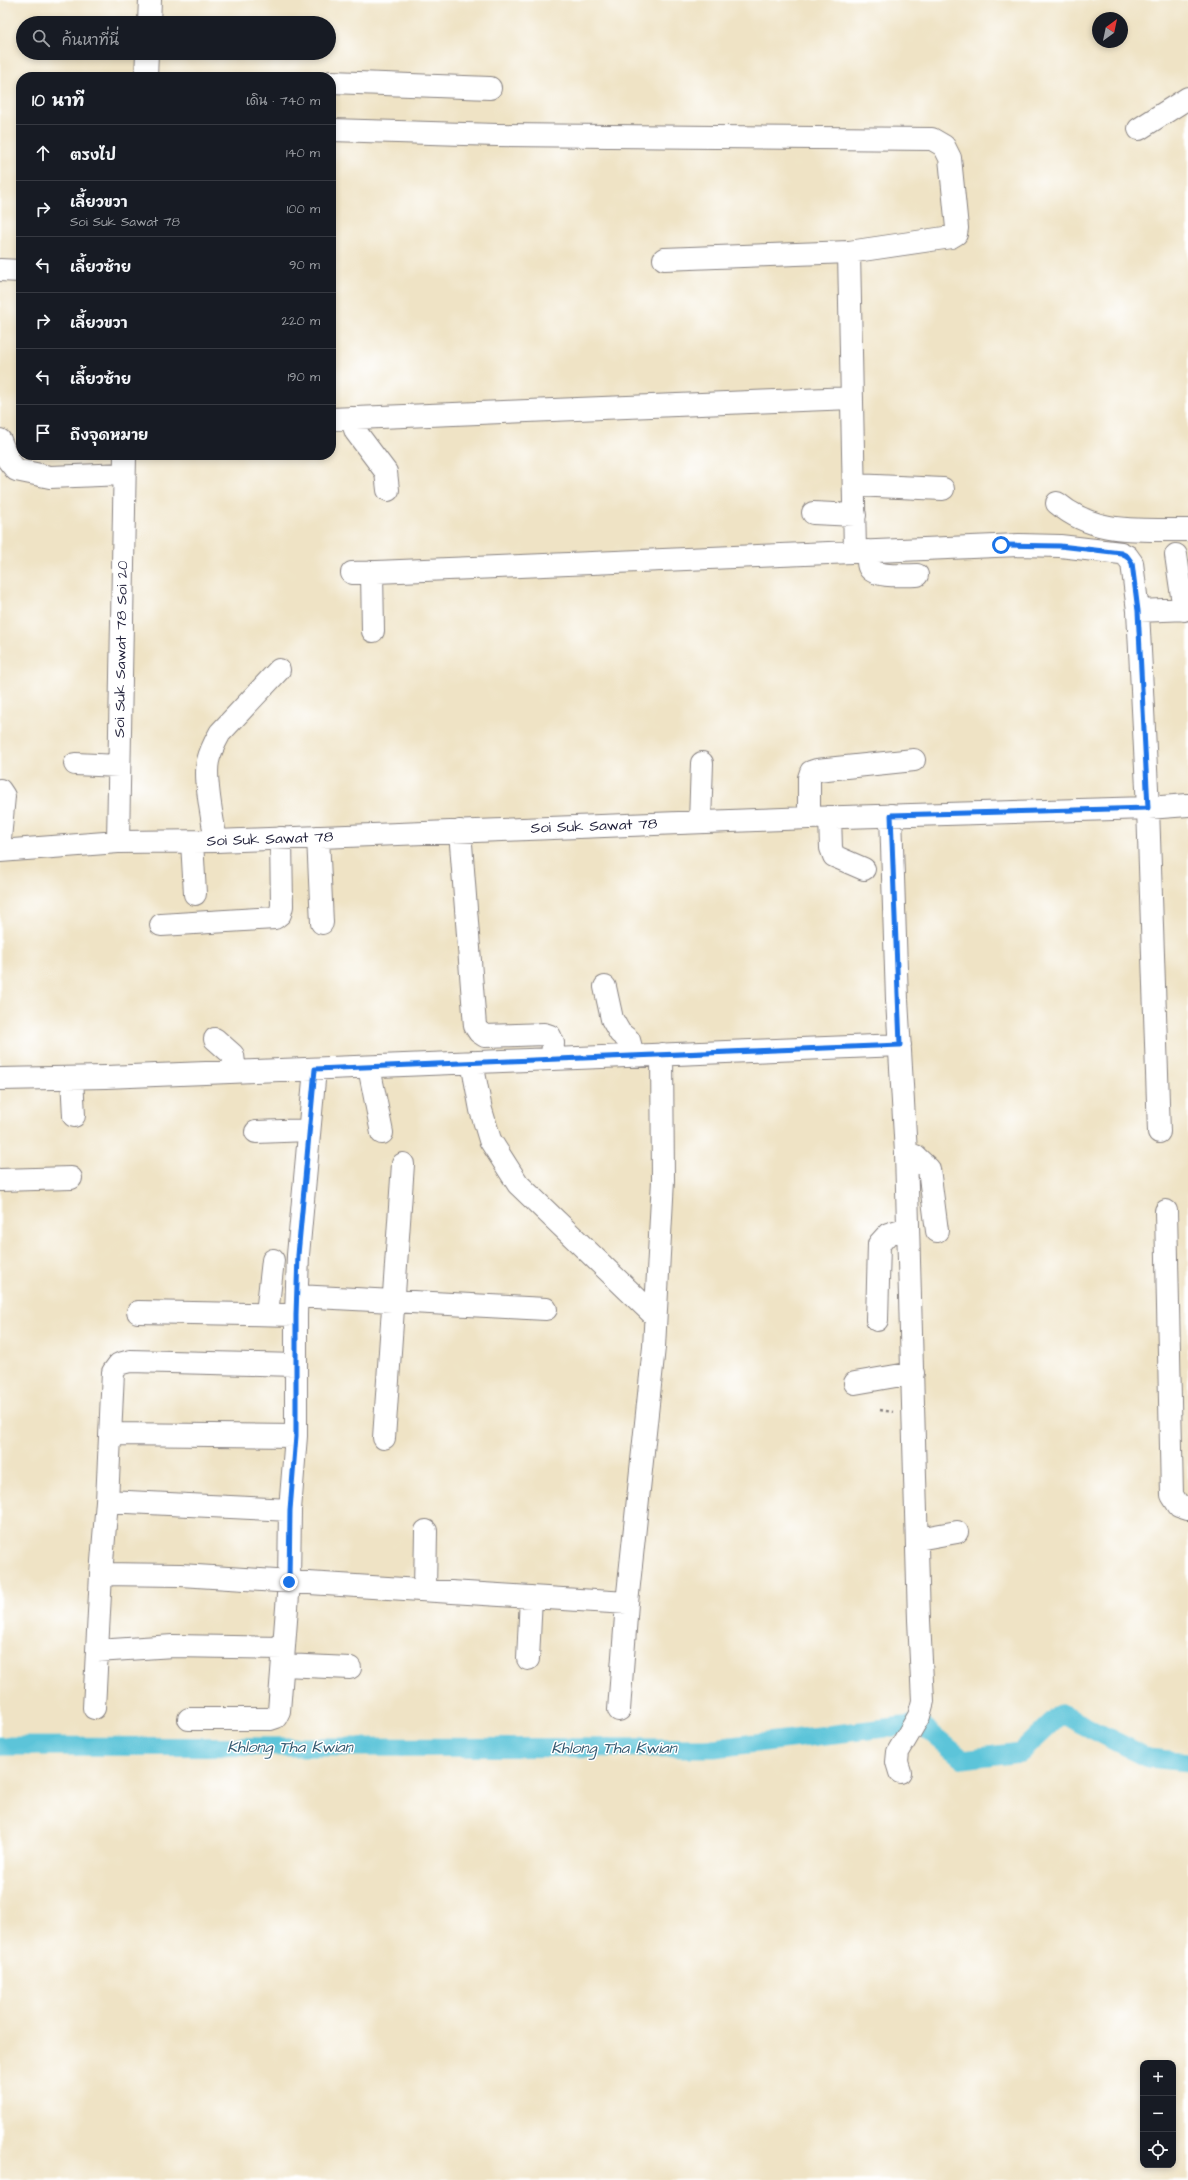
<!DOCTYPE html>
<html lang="th">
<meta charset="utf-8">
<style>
:root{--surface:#171b24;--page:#20242c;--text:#f1f3f6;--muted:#9ea1a6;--line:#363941}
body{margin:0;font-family:"Architects Daughter","Playpen Sans Thai",sans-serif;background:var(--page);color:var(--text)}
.controls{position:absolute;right:12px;bottom:12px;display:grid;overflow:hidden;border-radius:8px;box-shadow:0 2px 6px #0003}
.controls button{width:36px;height:36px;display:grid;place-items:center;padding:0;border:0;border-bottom:1px solid var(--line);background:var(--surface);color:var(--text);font:20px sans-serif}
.compass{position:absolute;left:1092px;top:12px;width:36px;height:36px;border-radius:50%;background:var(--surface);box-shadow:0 2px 6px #0003;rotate:33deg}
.stop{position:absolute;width:12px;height:12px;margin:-9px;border:3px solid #1a73e8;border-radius:50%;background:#fff}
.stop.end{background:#1a73e8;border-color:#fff;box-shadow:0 1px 4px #0008}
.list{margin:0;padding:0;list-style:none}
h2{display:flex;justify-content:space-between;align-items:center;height:52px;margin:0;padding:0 16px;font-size:17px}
h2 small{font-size:13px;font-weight:400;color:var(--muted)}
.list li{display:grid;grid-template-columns:26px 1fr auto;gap:12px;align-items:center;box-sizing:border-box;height:56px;padding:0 16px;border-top:1px solid var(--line)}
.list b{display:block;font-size:15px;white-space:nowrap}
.list p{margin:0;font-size:13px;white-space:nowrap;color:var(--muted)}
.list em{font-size:13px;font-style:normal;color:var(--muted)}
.icon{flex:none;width:22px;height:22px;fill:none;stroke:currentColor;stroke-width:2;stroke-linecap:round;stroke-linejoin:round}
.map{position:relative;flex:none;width:1188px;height:2180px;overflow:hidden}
.search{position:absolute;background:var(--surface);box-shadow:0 2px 6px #0003;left:16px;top:16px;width:320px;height:44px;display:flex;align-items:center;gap:10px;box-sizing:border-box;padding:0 14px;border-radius:22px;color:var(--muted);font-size:15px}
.panel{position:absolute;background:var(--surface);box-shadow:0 2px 6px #0003;left:16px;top:72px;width:320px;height:388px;border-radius:16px}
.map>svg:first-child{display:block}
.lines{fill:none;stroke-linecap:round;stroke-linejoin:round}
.canal{stroke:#5cc4d9;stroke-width:19}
.minor-casing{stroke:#888280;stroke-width:24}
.path{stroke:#888280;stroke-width:2.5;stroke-dasharray:3 3;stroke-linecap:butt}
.minor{stroke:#fff;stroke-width:22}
.route{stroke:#1a73e8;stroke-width:5}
.labels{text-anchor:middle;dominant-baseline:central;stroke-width:3;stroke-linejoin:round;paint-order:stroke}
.street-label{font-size:15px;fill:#22223b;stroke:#fff}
.water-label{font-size:16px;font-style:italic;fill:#365b72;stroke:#fff}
</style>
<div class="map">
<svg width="1188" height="2180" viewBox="0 0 1188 2180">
<rect width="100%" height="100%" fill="#fff"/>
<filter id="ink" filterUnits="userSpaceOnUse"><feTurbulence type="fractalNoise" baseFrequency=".025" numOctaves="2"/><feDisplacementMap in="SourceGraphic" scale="8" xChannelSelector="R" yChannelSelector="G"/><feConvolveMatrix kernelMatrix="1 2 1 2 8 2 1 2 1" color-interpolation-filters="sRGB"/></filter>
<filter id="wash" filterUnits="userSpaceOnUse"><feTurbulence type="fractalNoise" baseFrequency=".012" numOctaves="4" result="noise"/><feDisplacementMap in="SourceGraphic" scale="16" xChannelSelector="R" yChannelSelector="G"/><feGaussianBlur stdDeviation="0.9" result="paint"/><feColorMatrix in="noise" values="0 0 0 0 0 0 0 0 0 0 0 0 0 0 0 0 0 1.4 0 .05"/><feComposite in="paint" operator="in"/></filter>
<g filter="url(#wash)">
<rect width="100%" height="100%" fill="#efe3c5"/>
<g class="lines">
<path class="canal" d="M0,1746L714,1748L920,1724L963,1759L1021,1752L1061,1714L1149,1758L1188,1762"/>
</g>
</g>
<g filter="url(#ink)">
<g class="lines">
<g class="minor-casing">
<path id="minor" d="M149,23L150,0
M146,77L147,53
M331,82L490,88
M1139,129L1188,98
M331,130L497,135L932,139L944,146L950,158L957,228L956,234L951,237L849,252L664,259
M849,252L855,552
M0,270L21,271
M351,418L356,432L386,472L388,490
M331,419L852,398
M0,440L8,460L16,470L50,477L124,474
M854,485L943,489
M1057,503C1096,536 1140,529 1188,530
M813,513L855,515
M868,551C868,556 867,563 869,567C873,578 906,575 917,575
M1176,555L1184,610
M372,572L373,631
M352,573L1019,545L1060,546L1121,553L1127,556L1132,563L1138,611L1148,808L1159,1132
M1138,611L1188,609
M75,764L119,766
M0,790L4,796L0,839
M891,815L897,1000L906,1153L919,1620L923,1701L919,1716L898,1752L897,1762L900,1772
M830,817L831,848L834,856L864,869
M809,818V778L811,772L817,770L914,760
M700,822L702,763
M460,831L475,1026L479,1032L485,1036L544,1034L550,1036L553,1043L552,1059
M318,837L322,923
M216,841C213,822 204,779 208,761C210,751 215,742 220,733L279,670
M118,842L125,455
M192,842L195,894
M0,851L118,842L216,841L809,818L1148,808L1188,805
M161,925L275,918L280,914L282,906L281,838
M605,987L612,1019L620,1033L629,1040L633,1055
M215,1039L233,1055L235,1072
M472,1062L481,1110L490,1140L518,1184L655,1316
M369,1067L382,1133
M72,1078L74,1116
M0,1079L106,1077L900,1045
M256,1132L309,1130
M906,1153L915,1156L929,1169L937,1231
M0,1180L71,1178
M1166,1211L1172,1495L1179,1506L1188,1509
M297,1296L546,1309
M138,1312L296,1315
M267,1314L273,1260
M877,1320L879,1244L888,1234L908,1228
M855,1383L913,1373
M111,1434L296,1436
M384,1438L403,1164
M107,1501L290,1510
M918,1539L957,1532
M101,1574L180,1575L627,1603
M425,1590L426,1531
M97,1651L173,1646L283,1648
M528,1659L531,1597
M284,1665L350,1668
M94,1708L101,1574L107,1501L113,1372L119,1364L130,1361L296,1365
M619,1710L627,1603L654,1347L663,1180L662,1054
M189,1719H270L276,1717L279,1711L289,1582L290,1510L296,1436V1315L298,1255L315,1069"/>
</g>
<path class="path" d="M880,1410L893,1412"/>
<use href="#minor" class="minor"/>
</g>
</g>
<g class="lines" filter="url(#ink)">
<path class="route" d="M289,1582L290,1510L296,1436V1315L298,1255L315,1069L900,1045L891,815L1148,808L1138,611L1132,563L1127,556L1121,553L1060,546L1001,545"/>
</g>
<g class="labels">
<g class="street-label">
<text transform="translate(121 649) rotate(-89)">Soi Suk Sawat 78 Soi 20</text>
<text transform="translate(594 826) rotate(-2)">Soi Suk Sawat 78</text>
<text transform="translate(270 839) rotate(-2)">Soi Suk Sawat 78</text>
</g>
<g class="water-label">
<text x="290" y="1747">Khlong Tha Kwian</text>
<text x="614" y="1748">Khlong Tha Kwian</text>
</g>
</g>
</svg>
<div class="controls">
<button>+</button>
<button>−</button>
<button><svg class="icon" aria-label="locate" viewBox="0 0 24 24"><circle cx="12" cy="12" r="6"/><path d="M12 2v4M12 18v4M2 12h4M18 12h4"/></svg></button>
</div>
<svg class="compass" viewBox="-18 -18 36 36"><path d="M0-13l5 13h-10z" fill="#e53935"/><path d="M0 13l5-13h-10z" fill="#9ea1a6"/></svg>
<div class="stop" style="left:1001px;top:545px"></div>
<div class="stop end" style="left:289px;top:1582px"></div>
<div class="search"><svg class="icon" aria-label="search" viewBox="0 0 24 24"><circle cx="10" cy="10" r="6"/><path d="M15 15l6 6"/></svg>ค้นหาที่นี่</div>
<section class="panel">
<h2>10 นาที<small>เดิน · 740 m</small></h2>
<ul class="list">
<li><svg class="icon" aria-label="ahead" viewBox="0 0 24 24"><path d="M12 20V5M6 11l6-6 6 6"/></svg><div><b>ตรงไป</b></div><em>140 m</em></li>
<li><svg class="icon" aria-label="right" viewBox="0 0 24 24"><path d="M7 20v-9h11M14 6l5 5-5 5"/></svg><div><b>เลี้ยวขวา</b><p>Soi Suk Sawat 78</p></div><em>100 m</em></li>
<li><svg class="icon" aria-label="left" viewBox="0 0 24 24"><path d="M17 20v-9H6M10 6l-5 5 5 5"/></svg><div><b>เลี้ยวซ้าย</b></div><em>90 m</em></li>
<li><svg class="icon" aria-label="right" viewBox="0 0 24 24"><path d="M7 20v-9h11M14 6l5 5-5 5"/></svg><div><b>เลี้ยวขวา</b></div><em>220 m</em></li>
<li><svg class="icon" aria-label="left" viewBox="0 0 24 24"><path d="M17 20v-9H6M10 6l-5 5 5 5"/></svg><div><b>เลี้ยวซ้าย</b></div><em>190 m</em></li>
<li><svg class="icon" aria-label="arrive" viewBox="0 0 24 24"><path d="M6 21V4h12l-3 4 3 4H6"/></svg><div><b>ถึงจุดหมาย</b></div></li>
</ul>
</section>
</div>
